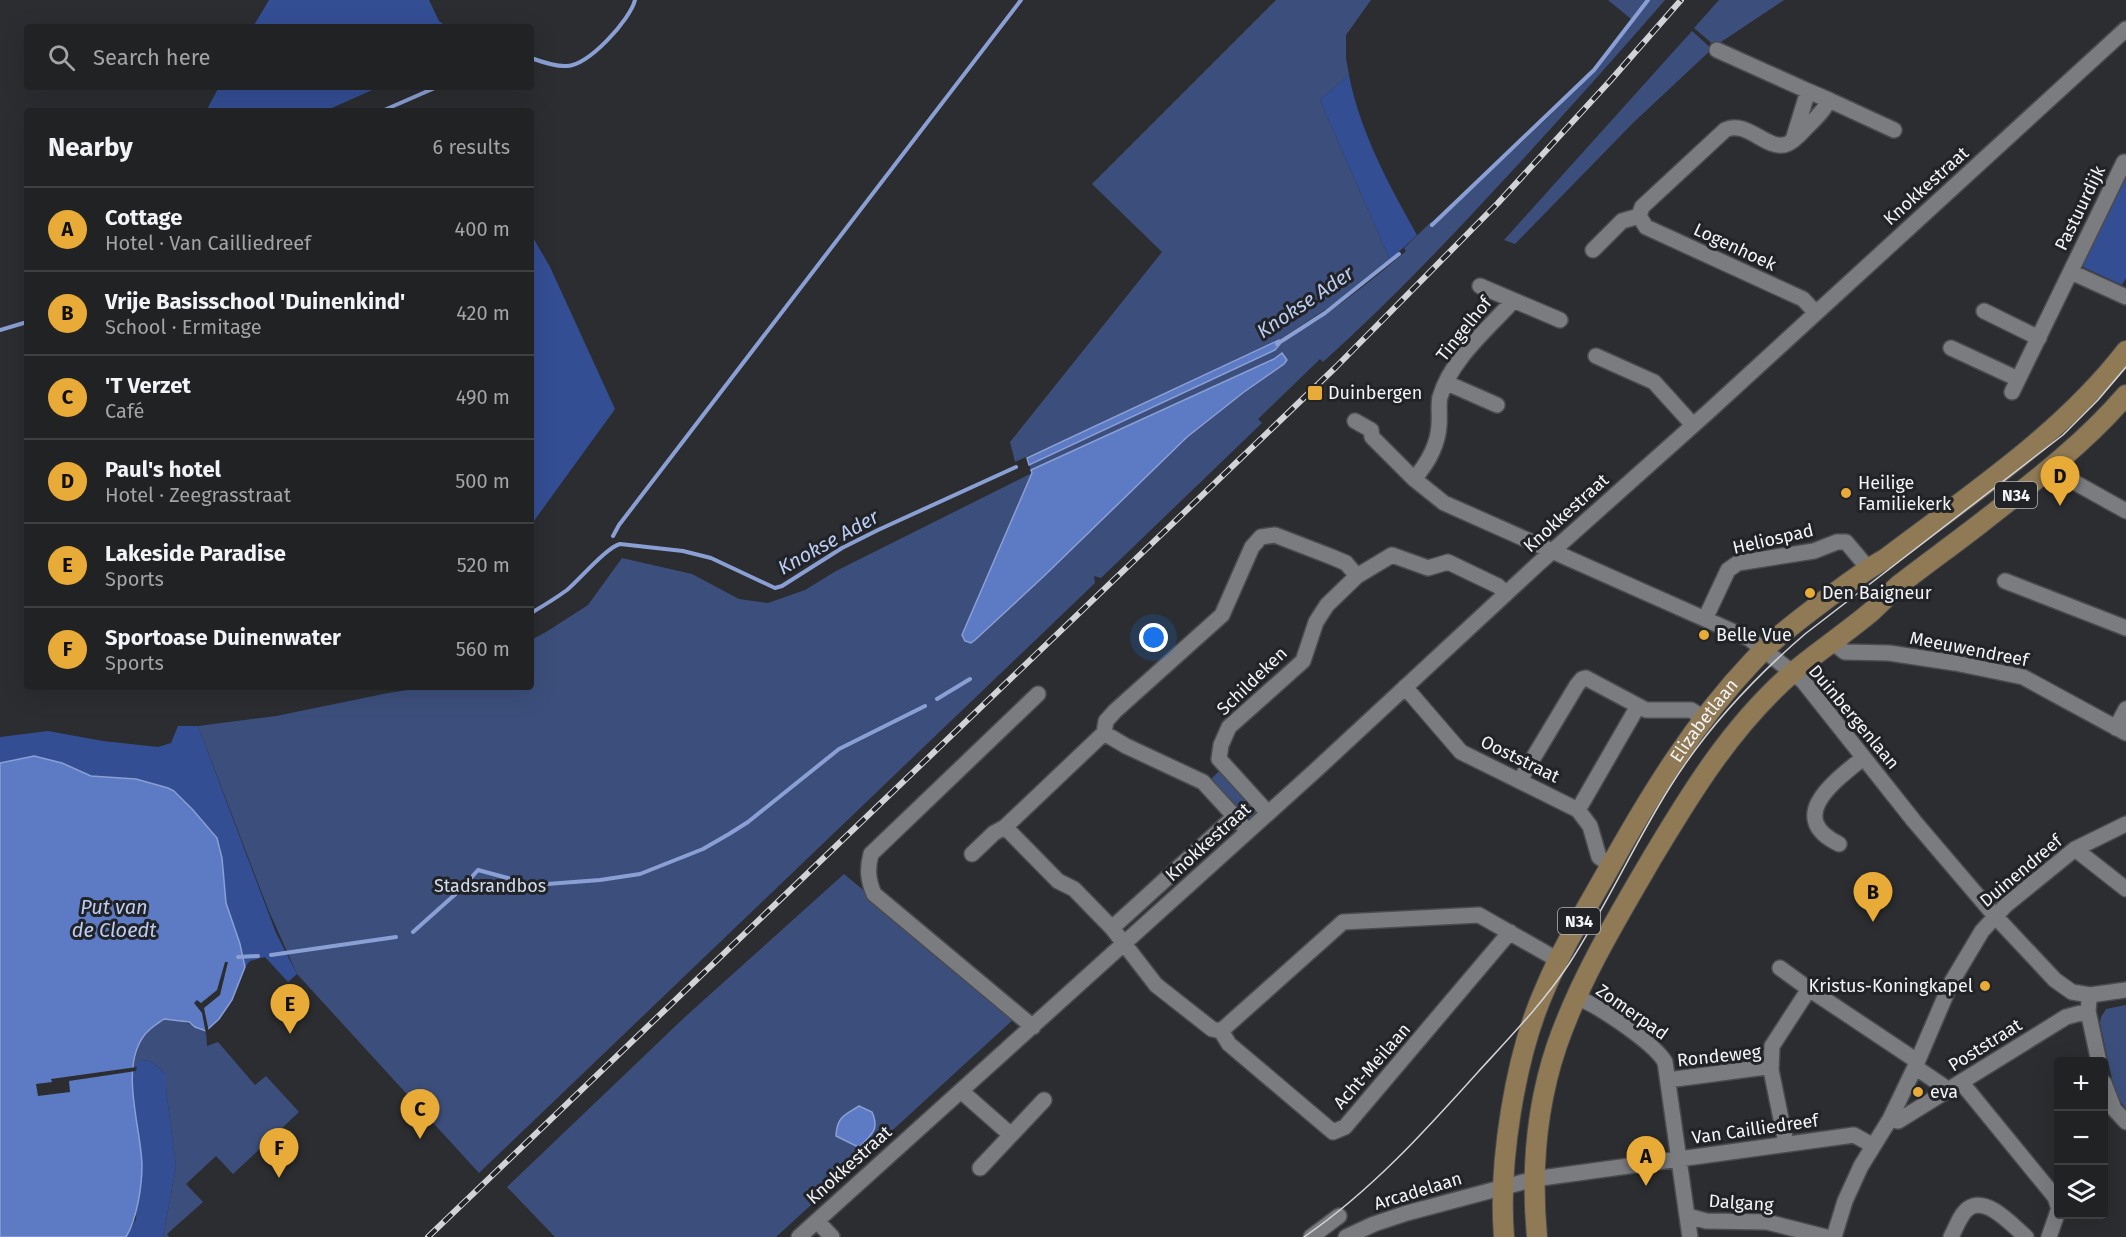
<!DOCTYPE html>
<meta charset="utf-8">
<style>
:root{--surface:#202224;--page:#2d2f31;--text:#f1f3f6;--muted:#a2a4a6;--line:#3d3f41;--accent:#e9ab37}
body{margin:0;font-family:"Fira Sans",sans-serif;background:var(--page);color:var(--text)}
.controls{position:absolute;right:18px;bottom:18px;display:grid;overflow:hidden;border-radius:6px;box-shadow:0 6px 24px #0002}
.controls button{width:54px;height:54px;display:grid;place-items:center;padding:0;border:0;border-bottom:2px solid var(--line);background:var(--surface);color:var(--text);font:30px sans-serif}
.you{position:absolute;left:1154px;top:638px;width:21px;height:21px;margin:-15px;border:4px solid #fff;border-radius:50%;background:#1a73e8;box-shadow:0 0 0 9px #1a73e833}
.badge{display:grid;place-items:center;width:39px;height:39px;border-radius:50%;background:var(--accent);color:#111;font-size:20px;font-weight:700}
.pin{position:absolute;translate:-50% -50px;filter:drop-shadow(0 2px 3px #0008)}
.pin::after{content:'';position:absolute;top:32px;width:21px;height:18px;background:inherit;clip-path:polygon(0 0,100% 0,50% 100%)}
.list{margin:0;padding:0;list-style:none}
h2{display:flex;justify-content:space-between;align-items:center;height:78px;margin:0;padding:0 24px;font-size:26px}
h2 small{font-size:20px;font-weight:400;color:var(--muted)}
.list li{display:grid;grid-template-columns:39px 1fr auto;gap:18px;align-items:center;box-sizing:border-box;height:84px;padding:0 24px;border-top:2px solid var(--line)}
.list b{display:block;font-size:22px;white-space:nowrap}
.list p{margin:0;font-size:20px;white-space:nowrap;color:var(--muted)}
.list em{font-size:20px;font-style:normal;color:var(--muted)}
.icon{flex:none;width:33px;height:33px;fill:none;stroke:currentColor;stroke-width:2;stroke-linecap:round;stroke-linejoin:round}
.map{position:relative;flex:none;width:2126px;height:1237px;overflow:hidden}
.search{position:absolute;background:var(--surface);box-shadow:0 6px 24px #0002;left:24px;top:24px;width:510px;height:66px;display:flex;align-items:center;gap:15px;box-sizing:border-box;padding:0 21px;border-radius:6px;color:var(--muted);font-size:22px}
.panel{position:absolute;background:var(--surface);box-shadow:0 6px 24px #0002;left:24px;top:108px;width:510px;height:582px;border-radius:6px}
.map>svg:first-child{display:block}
.green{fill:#3c4f7c}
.forest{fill:#344e94}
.water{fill:#5d7bc5;stroke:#8a9fd4;stroke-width:1.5}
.pier{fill:#2b2d30}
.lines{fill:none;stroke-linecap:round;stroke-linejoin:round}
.stream{stroke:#8a9fd4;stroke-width:4}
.minor-casing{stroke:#4a4b4e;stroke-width:18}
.major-casing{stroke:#4a4b4e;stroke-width:22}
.minor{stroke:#7a7c80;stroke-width:15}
.major{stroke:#907a55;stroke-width:20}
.tram{stroke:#d2d3d6;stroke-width:1.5}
.rail-casing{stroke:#d2d3d6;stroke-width:6}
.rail{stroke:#212326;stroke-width:4;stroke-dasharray:11;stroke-linecap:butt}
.poi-dot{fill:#e9ab37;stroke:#212326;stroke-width:2}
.labels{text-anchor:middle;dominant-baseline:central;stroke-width:6;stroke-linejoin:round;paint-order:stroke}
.shield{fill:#212326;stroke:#b4b5b8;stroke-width:1.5}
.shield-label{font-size:16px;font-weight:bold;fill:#f3f4f7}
.street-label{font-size:18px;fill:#f3f4f7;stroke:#212326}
.poi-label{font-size:18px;fill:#f3f4f7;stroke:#212326;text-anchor:start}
.park-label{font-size:18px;fill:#d2dcf0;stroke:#212326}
.water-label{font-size:20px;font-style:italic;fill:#bbcdf5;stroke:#212326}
</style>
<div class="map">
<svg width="2126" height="1237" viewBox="0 0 2126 1237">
<rect width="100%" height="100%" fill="#2b2d30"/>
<path class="green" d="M1276,0H1371L1346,35V58L1349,75L1320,100L1390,260L1334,304L1279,340L1120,415L1015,462L1010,442L1162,252L1092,184Z
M1608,0H1647L1631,19Z
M1650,0H1665C1615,58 1564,114 1513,170C1452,236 1390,302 1323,362L1320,359L1258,419L1262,423L1101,578L1094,576L1095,583L479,1173L297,974L268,909L198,726L276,716L388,693L428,687H531V640L546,632L588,605L622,558L692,574L739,599L768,603L805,590L836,571L1032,473L963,635L1187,437L1244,392L1284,364L1282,353L1274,359L1031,470L1029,465L1275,350C1284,338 1307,328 1321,318C1350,297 1379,275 1406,251L1404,248L1431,222L1434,224C1486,174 1544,125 1593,71C1613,48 1630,23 1650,0Z
M1719,0H1784L1715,46L1694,28Z
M1692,31L1712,49L1633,123L1515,244L1504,240Z
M1220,770L1259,812L1248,821L1210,780Z
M844,874L1016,1017L776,1237H555L507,1187L686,1016Z
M2126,1005V1109L2118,1098L2114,1088L2100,1023L2101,1017L2106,1009Z
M164,1019C185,1020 188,1024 206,1031L207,1046L218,1042L255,1085L266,1076L299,1112L233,1174L216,1156L186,1184L203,1202L167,1234L169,1237H163L176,1167L166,1089V1074L150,1061L143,1060L133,1070C138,1044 141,1034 164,1019Z"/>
<path class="forest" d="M269,0H429L439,21L447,27H253Z
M1349,75C1360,132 1389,185 1417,235L1390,260L1320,100Z
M219,87H379L325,111H206Z
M2126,166V278L2122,285L2081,266Z
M531,234L550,267L615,409L531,525Z
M178,726H198L276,933L297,974L288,982L265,957L250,961L245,967L240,944L226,903L220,846L213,832L174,791L136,779L91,776L62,763L34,756L0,763V737L48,731L103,741L158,747L171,743Z
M142,1060L150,1061L166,1074V1089L176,1167L163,1237H126L136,1219L138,1193L132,1091L133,1070L137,1063Z"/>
<path class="water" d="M1279,340L1280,344L1275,350L1029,465L1027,458Z
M1282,353L1287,360L1284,364L1244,392L1187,437L1043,577L975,640L971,643L965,641L962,635L1032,473L1031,470L1274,359Z
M34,756L62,763L91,776L136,779L168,788L174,791L193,810L217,838L222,858L226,903L240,944L245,967L232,1000L219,1019L206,1031L195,1027L189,1022L164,1019C157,1024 148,1029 143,1037C120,1071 141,1127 142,1165C142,1186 137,1219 126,1237H0V763Z
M859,1106L872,1112C880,1130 871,1134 861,1146H856L836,1136C837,1116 845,1115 859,1106Z"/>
<path class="pier" d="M225,962H228L220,995L204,1008L209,1032L206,1034L202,1013L194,1003L197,1000L201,1003L217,990Z
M137,1067L136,1071L69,1081L70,1092L38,1096L36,1084L52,1082L51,1079Z"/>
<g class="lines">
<path class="stream" d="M531,58C542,62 556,67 567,66C589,65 630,20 635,0
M382,111L437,87
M1432,225L1594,70L1648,0
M0,330L27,322
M1277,344L1325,313L1399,254
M613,536L619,525L1021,0
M531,613C543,606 556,598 567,590C580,579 607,547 620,544L683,551L711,558L775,588L782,586L842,548L878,530L1016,467
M937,699L970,679
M470,879L478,870L534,885L600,880L640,874L703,849L729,834L748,822L839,749L925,706
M413,932L460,890
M271,955L396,937
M238,957L258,956"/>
<g class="minor-casing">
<path id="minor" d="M1717,50L1808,91
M1829,100L1894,130
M1793,140L1808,91L1829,100C1824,111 1816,118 1808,126C1802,132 1795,141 1787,144C1768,152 1747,119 1725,130L1642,207L1639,216L1646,227L1803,299L1816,313
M1593,250L1622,221L1639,216
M2071,272L2126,297
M1480,286L1560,320
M1984,311L2039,338
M1951,348L2018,379
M1596,356L1654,382L1693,425
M1447,383L1497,405
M2012,392L2124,162
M1355,421L1371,430L1372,437L1414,479L1444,503L1750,639L1803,681L1914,821L1995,916L2055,980L2072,992L2090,995L2126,990
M2055,464L2074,482L2126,511
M1414,479C1427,464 1438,446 1439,425C1440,416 1438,405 1440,397C1451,359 1488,329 1513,301
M2005,581L2126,628
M1705,619L1728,570L1738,563L1814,551L1837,542H1846L1868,568
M1832,642L1845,652L1889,653L1955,663L2023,677L2126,733
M1405,687L1461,752L1578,810L1590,826L1599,857L1611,865
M2116,728L2126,709
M1104,733L1106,721L1115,711L1222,615L1252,547L1261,537L1275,535L1332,557L1346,563L1357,576L1392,555L1428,568L1448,562L1498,586L1506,594
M1520,780L1577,685L1582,679L1586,678L1646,710H1691L1704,718
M1578,810L1638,706
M1268,813L1219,759L1221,745L1229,727L1303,661L1316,622L1327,605L1357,576
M1005,827L1058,881L1074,889L1112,928L1156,985L1212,1029L1221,1031L1229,1044L1333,1132L1345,1127L1510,932
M1839,844C1784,817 1836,780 1863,758
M2075,849L2126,889
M972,854L994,833L1005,827L1104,733L1126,746L1203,782L1248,831
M1112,928L1235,816
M1780,968L1809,989L1917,1061
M1577,998C1597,1004 1655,1044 1665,1062L1690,1237
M2089,1001L2088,1011L2099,1062
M1033,1027L874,894C868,880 867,869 871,854L1038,694
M1221,1031L1343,922L1479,915L1558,960
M1915,1067L1943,1086L1946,1091
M1771,1070L1772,1046L1809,989
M1668,1080L1766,1067L1771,1070L1786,1143
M1961,1082L2055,1197L2058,1206
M2104,1083L2114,1109L2126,1122
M961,1091L1011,1135
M1890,1119L1898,1121L2066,1017L2088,1011
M980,1168L1044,1100
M1688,1216L1706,1221L1767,1222L1826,1237
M817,1221L832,1237
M799,1237L1316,770L1538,564L1707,413L2126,29
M1311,1237L1339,1216
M1346,1237L1374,1224L1407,1213L1534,1179L1854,1135L1872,1145
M1834,1237L1845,1201L1861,1166L1890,1119L1915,1067L1951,983L1982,931L2006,905L2075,849L2126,824
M1951,1237C1956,1228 1960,1214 1969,1208C1987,1196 2013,1226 2026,1237
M2049,1237L2058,1211"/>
</g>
<g class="major-casing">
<g id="major">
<path id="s1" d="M1504,1237C1498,1164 1515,1056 1545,989C1563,946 1588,906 1611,865C1652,792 1695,722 1753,661C1775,637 1803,617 1829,597C1847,584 1865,570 1885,559C1968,496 2062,434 2126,351"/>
<path d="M1537,1237C1531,1173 1536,1107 1557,1045C1580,979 1617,918 1652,858C1692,791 1732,726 1791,674C1817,652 1846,633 1872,611C1881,603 1890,593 1899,585C1926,564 1954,544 1981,523C2032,483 2084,444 2126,395"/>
</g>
</g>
<use href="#minor" class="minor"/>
<use href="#major" class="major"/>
<path class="tram" d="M1304,1237C1371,1191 1424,1132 1478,1072C1510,1037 1543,1003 1569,964C1606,907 1634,844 1670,787C1706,729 1754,678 1805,634L2063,435L2098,400L2126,367"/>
<g class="rail-casing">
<path id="rail" d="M428,1237L1336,367L1498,203L1610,81L1681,0"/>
</g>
<use href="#rail" class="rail"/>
</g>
<g class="poi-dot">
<rect x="1307" y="385" width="16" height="16" rx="3"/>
<circle cx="1846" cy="493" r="6"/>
<circle cx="1810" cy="593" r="6"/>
<circle cx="1704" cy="635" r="6"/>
<circle cx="1985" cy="986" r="6"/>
<circle cx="1918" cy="1092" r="6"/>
</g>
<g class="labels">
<g class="shield">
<rect x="1995" y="482" width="42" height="26" rx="4.5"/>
<rect x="1558" y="908" width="42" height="26" rx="4.5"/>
</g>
<g class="shield-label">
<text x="2016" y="495">N34</text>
<text x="1579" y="921">N34</text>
</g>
<g class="street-label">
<text transform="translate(1926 186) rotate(-42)">Knokkestraat</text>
<text transform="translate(2080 208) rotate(-64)">Pastuurdijk</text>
<text transform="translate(1735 247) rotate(25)">Logenhoek</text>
<text transform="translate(1464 329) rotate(-51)">Tingelhof</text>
<text transform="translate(1566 513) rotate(-42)">Knokkestraat</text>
<text transform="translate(1773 539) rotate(-13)">Heliospad</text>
<text transform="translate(1969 649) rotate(11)">Meeuwendreef</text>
<text transform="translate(1252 681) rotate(-44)">Schildeken</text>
<text transform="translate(1854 717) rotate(50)">Duinbergenlaan</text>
<text stroke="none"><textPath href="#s1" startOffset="566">Elizabetlaan</textPath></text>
<text transform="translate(1520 759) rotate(26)">Ooststraat</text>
<text transform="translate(1208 842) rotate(-42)">Knokkestraat</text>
<text transform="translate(2021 871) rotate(-40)">Duinendreef</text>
<text transform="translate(1632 1012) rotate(35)">Zomerpad</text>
<text transform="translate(1985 1045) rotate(-32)">Poststraat</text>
<text transform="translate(1719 1056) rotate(-6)">Rondeweg</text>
<text transform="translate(1372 1066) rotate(-49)">Acht-Meilaan</text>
<text transform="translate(1755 1129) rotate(-8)">Van Cailliedreef</text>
<text transform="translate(849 1165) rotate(-42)">Knokkestraat</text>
<text transform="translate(1418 1191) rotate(-17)">Arcadelaan</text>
<text transform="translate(1741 1203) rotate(4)">Dalgang</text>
</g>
<g class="poi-label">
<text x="1328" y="393">Duinbergen</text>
<text x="1858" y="483">Heilige<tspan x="1858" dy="21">Familiekerk</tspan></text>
<text x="1822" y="593">Den Baigneur</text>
<text x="1716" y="635">Belle Vue</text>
<text x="1973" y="986" text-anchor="end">Kristus-Koningkapel</text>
<text x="1930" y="1092">eva</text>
</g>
<g class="park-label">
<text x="490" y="886">Stadsrandbos</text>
</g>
<g class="water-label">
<text transform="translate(1305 302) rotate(-34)">Knokse Ader</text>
<text transform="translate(828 542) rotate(-29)">Knokse Ader</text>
<text x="114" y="907">Put van<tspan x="114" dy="23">de Cloedt</tspan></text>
</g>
</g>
</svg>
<div class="controls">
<button>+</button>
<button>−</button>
<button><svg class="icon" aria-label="layers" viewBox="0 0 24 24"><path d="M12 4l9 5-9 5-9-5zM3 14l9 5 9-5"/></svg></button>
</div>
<div class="you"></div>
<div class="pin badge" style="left:1646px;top:1186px">A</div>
<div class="pin badge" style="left:1873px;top:922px">B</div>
<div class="pin badge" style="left:420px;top:1139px">C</div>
<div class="pin badge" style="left:2060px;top:506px">D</div>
<div class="pin badge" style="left:290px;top:1034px">E</div>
<div class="pin badge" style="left:279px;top:1178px">F</div>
<div class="search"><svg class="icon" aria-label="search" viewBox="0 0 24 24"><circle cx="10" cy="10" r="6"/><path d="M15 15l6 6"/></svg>Search here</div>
<section class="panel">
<h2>Nearby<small>6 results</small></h2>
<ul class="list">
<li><span class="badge">A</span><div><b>Cottage</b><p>Hotel · Van Cailliedreef</p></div><em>400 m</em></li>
<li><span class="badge">B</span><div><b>Vrije Basisschool 'Duinenkind'</b><p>School · Ermitage</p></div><em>420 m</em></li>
<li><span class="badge">C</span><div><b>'T Verzet</b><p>Café</p></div><em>490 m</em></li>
<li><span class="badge">D</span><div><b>Paul's hotel</b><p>Hotel · Zeegrasstraat</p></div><em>500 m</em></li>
<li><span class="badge">E</span><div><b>Lakeside Paradise</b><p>Sports</p></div><em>520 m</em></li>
<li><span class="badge">F</span><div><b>Sportoase Duinenwater</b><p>Sports</p></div><em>560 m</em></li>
</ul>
</section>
</div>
